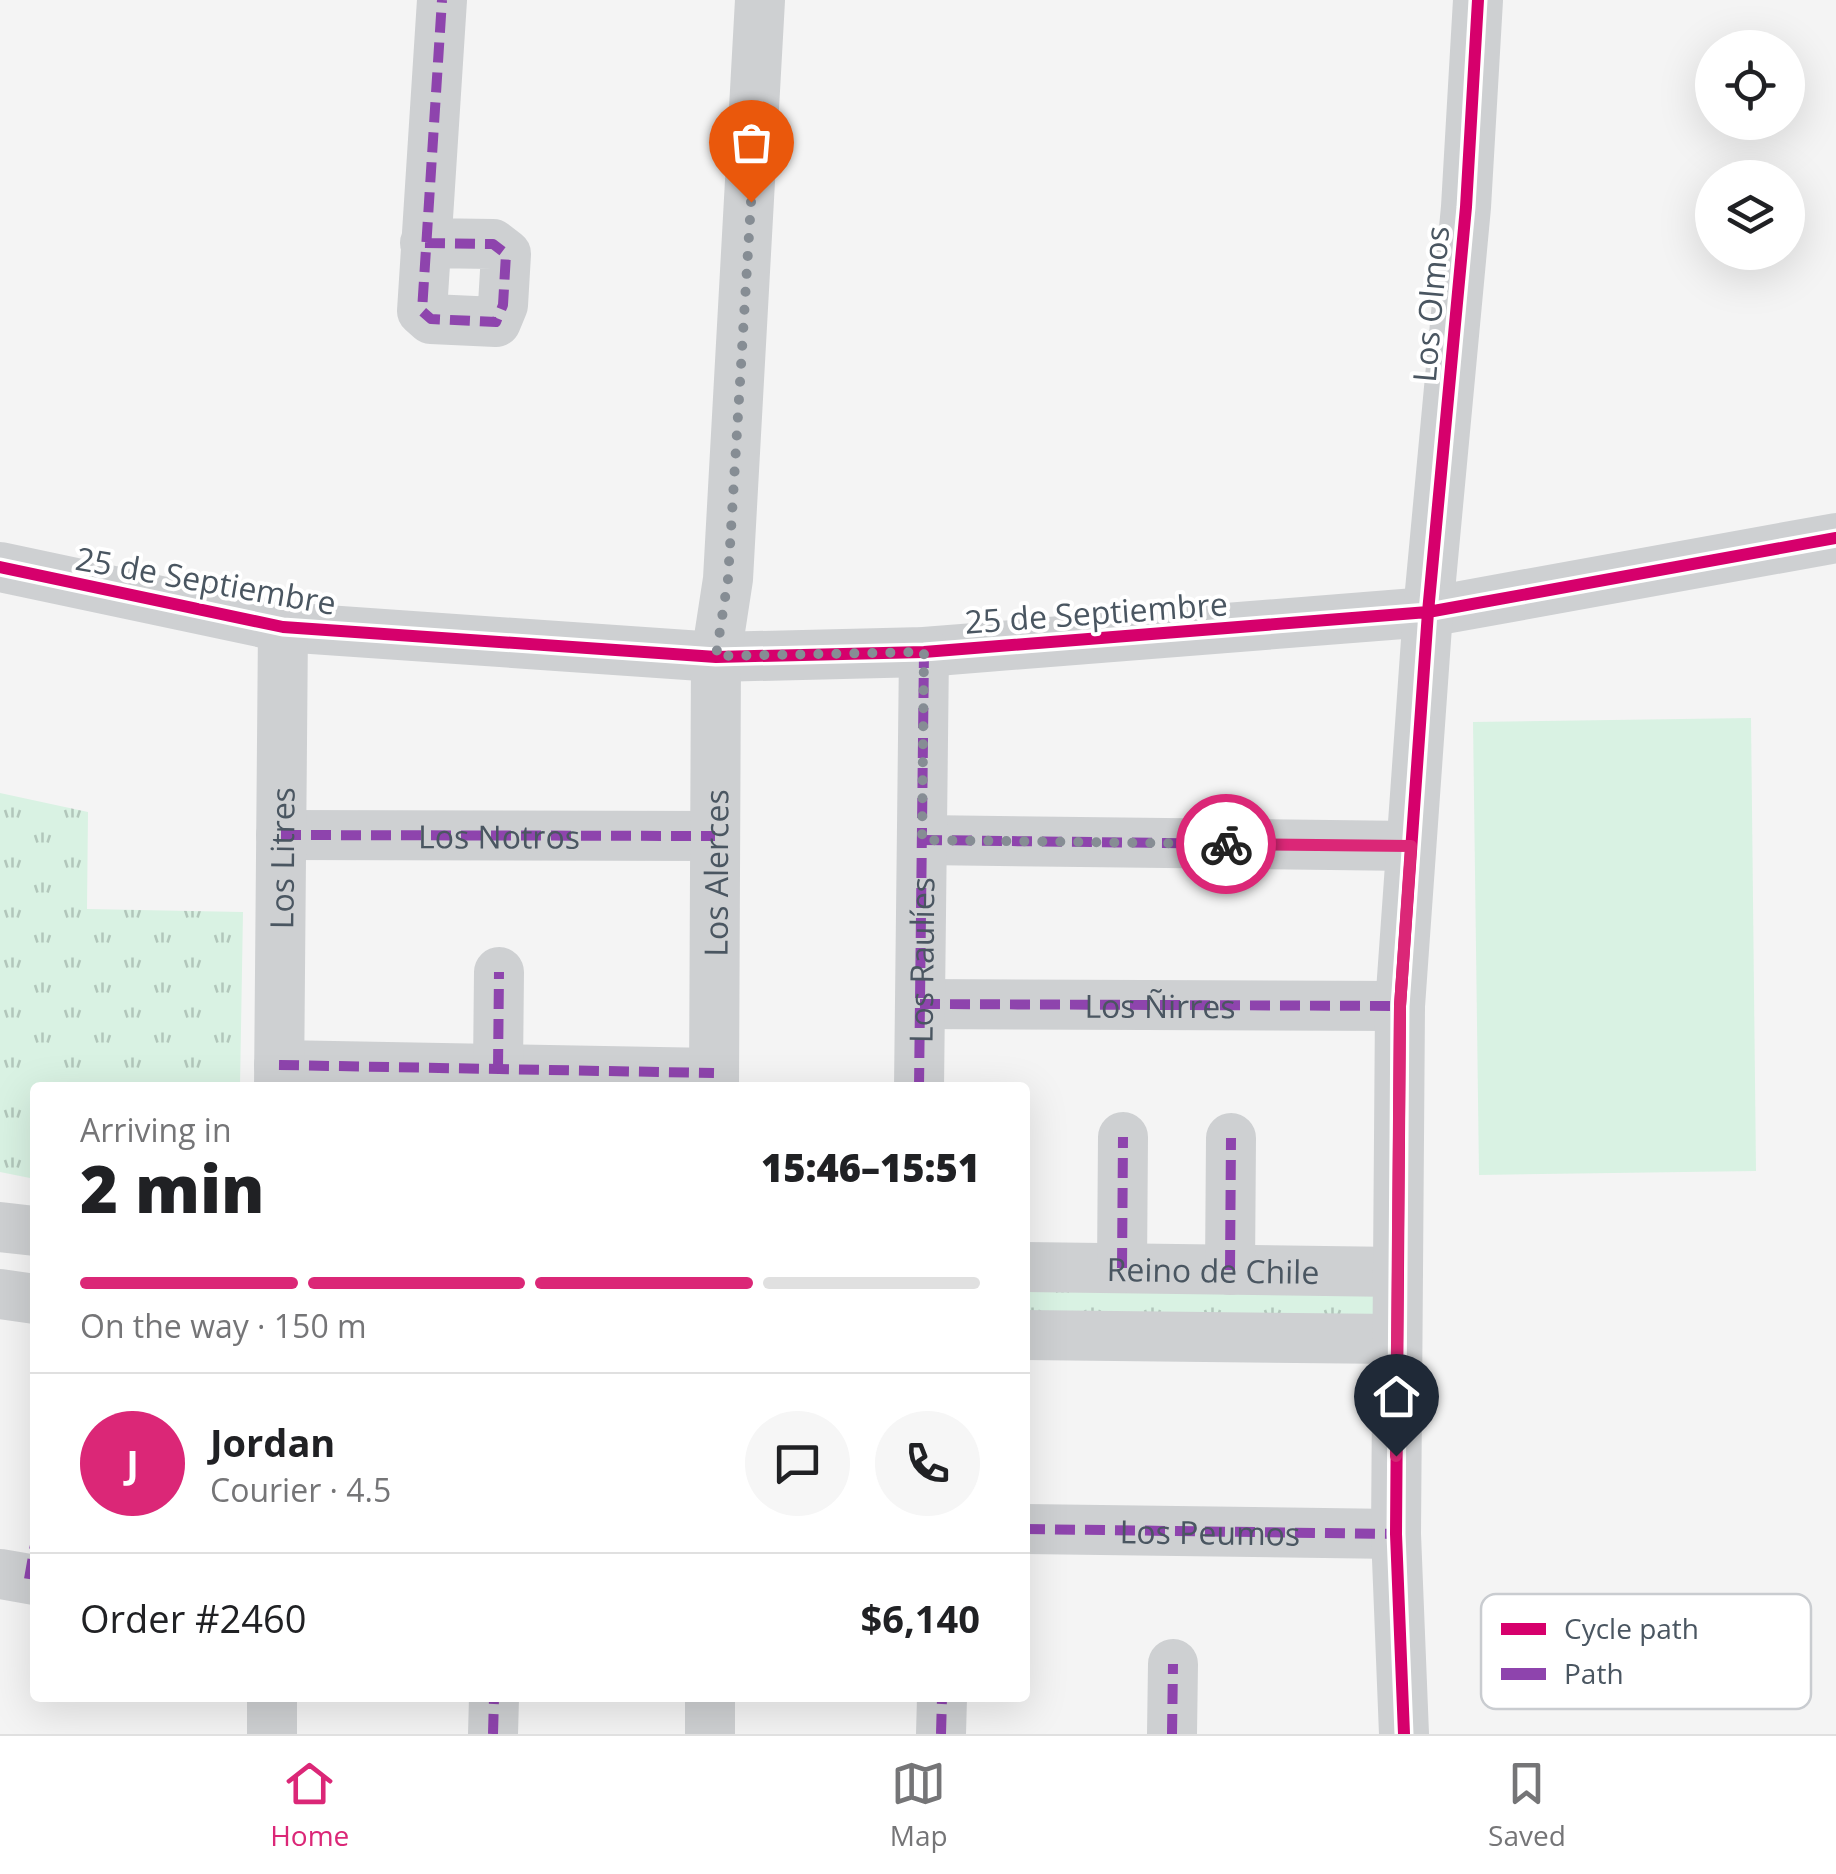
<!DOCTYPE html>
<meta charset="utf-8">
<style>
body{margin:0;font-family:"Open Sans",sans-serif;background:#f6f6f6;color:#202124;height:100vh;display:flex;flex-direction:column;font-size:38px;white-space:nowrap}
*{box-sizing:border-box;margin:0}
p{font-size:32px;color:#757577}
.icon{flex:none;width:55px;height:55px;fill:none;stroke:currentColor;stroke-width:2;stroke-linecap:round;stroke-linejoin:round}
.map{position:relative;flex:1;overflow:hidden}
.side{position:absolute;left:30px;top:1082px;width:1000px;height:620px;display:flex;flex-direction:column;background:#fff;border-radius:10px;box-shadow:0 10px 40px #0002}
.side>*{flex:none}
.controls{position:absolute;left:1695px;top:30px;display:grid;gap:20px}
.controls a{display:grid;place-items:center;width:110px;height:110px;border-radius:50%;background:#fff;box-shadow:0 10px 40px #0002;font-size:50px}
.pin{position:absolute;display:grid;place-items:center;width:85px;height:85px;color:#fff;margin:-102px -42px;border-radius:50% 50% 50% 0;rotate:-45deg;box-shadow:0 0 10px #0007}
.pin .icon{rotate:45deg}
.courier{position:absolute;display:grid;place-items:center;width:100px;height:100px;margin:-50px;border:8px solid #db2777;border-radius:50%;background:#fff;color:#222;box-shadow:0 2px 12px #0007}
.headline em{font-style:normal;font-weight:800}
.headline div{display:flex;flex-direction:column-reverse}
.headline{display:flex;align-items:center;justify-content:space-between;height:170px;padding:0 50px}
h1{font-size:65px;font-weight:800;line-height:75px}
.bar{display:grid;grid-template-columns:repeat(4,1fr);gap:15px 10px;align-content:center;height:120px;padding:0 50px}
.bar i{height:12px;border-radius:8px;background:#e0e0e0}
.bar .on{background:#db2777}
.bar p{grid-column:span 4}
.line{display:flex;align-items:center;gap:25px;padding:0 50px;border-top:2px solid #e0e0e0}
.line div{flex:1}
.round{display:grid;place-items:center;flex:none;width:105px;height:105px;border-radius:52px;background:#f6f6f6}
.tab-bar{display:flex;justify-content:space-around;align-items:center;height:140px;border-top:2px solid #e0e0e0;background:#fff;font-size:28px;color:#757577}
.tab-bar a{display:grid;justify-items:center;gap:5px}
.tab-bar .on{color:#db2777}
.map>svg:first-child{display:block}
</style>
<div class="map">
<svg width="1836" height="1734" viewBox="0 0 1836 1734">
<defs>
<pattern id="grass-tufts" width="24" height="20" patternUnits="userSpaceOnUse" patternTransform="scale(2.5)"><rect width="24" height="20" fill="#d9f2e3"/><path d="M3 7l-1-3M5 7V3M7 7l1-3M15 17l-1-3M17 17v-4M19 17l1-3" fill="none" stroke="#b2c7bb"/></pattern>
</defs>
<rect width="100%" height="100%" fill="#f4f4f4"/>
<path fill="url(#grass-tufts)" d="M 0,793 L 88,812 L 87,909 L 243,912 L 240,1087 L 35,1088 L 35,1179 L 0,1172 Z
M 1025,1284 L 1374,1289 L 1374,1318 L 1025,1314 Z"/>
<path fill="#d9f2e3" d="M 1751,718 L 1756,1171 L 1479,1175 L 1473,722 Z"/>
<g fill="none" stroke-linecap="round" stroke-linejoin="round">
<g stroke="#ced0d2" stroke-width="50">
<path d="M 425,243 L 493,244 L 506,254 L 503,305 L 496,322 L 431,319 L 422,311 L 442,0"/>
<path d="M 0,567 L 283,627 L 716,657 L 924,652 L 1428,612 L 1836,538"/>
<path id="s1" d="M 281,835 L 715,836"/>
<path d="M 922,840 L 1411,846"/>
<path d="M 920,1004 L 1400,1006"/>
<path d="M 279,1065 L 714,1073"/>
<path d="M 498,1069 L 499,972"/>
<path id="s2" d="M 279,1088 L 283,627"/>
<path id="s3" d="M 714,1088 L 716,657 L 728,579 L 760,0"/>
<path d="M 919,1088 L 924,652"/>
<path d="M 0,1227 L 35,1231"/>
<path id="s4" d="M 1025,1267 L 1398,1272"/>
<path d="M 1122,1268 L 1123,1137"/>
<path d="M 1230,1270 L 1231,1138"/>
<path d="M 0,1294 L 35,1299"/>
<path d="M 1025,1335 L 1396,1339"/>
<path d="M 1025,1529 L 1396,1534"/>
<path d="M 0,1574 L 35,1580"/>
<path d="M 272,1734 L 272,1698"/>
<path d="M 493,1734 L 494,1698"/>
<path d="M 710,1734 L 710,1698"/>
<path d="M 941,1734 L 942,1698"/>
<path d="M 1172,1734 L 1173,1664"/>
<path d="M 1404,1734 L 1396,1534 L 1400,1006 L 1428,612 L 1466,207 L 1478,0"/>
</g>
<g stroke="#8e44ad" stroke-width="10" stroke-dasharray="20 10" stroke-linecap="butt">
<path d="M 425,243 L 493,244 L 506,254 L 503,305 L 496,322 L 431,319 L 422,311 L 442,0"/>
<path d="M 281,835 L 715,836"/>
<path d="M 922,840 L 1411,846"/>
<path id="s5" d="M 920,1004 L 1400,1006"/>
<path d="M 279,1065 L 714,1073"/>
<path d="M 498,1069 L 499,972"/>
<path id="s6" d="M 919,1088 L 924,652"/>
<path d="M 1122,1268 L 1123,1137"/>
<path d="M 1230,1270 L 1231,1138"/>
<path id="s7" d="M 1025,1529 L 1396,1534"/>
<path d="M 29,1579 L 35,1545"/>
<path d="M 493,1734 L 494,1698"/>
<path d="M 941,1734 L 942,1698"/>
<path d="M 1172,1734 L 1173,1664"/>
</g>
<defs>
<path id="cycleway" d="M 0,567 L 283,627 L 716,657 L 924,652 L 1428,612 L 1836,538
M 1404,1734 L 1396,1534 L 1400,1006 L 1428,612 L 1466,207 L 1478,0"/>
</defs>
<use href="#cycleway" stroke="#fff" stroke-width="19"/>
<use href="#cycleway" stroke="#d6006c" stroke-width="12"/>
</g>
<g fill="none" stroke-linecap="round" stroke-linejoin="round">
<path stroke="#868d94" stroke-width="10" stroke-dasharray="0 18" d="M 751,202 L 728,579 L 716,656 L 924,652 L 922,840 L 1226,844"/>
<path stroke="#db2777" stroke-width="12" d="M 1226,844 L 1411,846 L 1400,1006 L 1396,1456"/>
</g>
<g text-anchor="middle" dominant-baseline="central" stroke-width="8" stroke-linejoin="round" paint-order="stroke">
<g font-size="32" fill="#4a5661" stroke="#fff">
<text transform="translate(1430 304) rotate(-85)">Los Olmos</text>
<text transform="translate(206 580) rotate(10)">25 de Septiembre</text>
<text transform="translate(1096 612) rotate(-4)">25 de Septiembre</text>
<text stroke="none"><textPath href="#s1" startOffset="218">Los Notros</textPath></text>
<text stroke="none"><textPath href="#s2" startOffset="230">Los Litres</textPath></text>
<text stroke="none"><textPath href="#s3" startOffset="215">Los Alerces</textPath></text>
<text stroke="none"><textPath href="#s6" startOffset="128">Los Raulíes</textPath></text>
<text stroke="none"><textPath href="#s5" startOffset="240">Los Ñirres</textPath></text>
<text stroke="none"><textPath href="#s4" startOffset="188">Reino de Chile</textPath></text>
<text stroke="none"><textPath href="#s7" startOffset="185">Los Peumos</textPath></text>
</g>
</g>
<rect x="1481" y="1594" width="330" height="115" rx="15" fill="#fff" stroke="#c9ccd0" stroke-width="2.5"/>
<rect x="1501" y="1623" width="45" height="12" fill="#d6006c"/>
<rect x="1501" y="1668" width="45" height="12" fill="#8e44ad"/>
<g font-size="28" fill="#4a5661">
<text x="1564" y="1639">Cycle path</text>
<text x="1564" y="1684">Path</text>
</g>
</svg>
<div class="controls">
<a><svg class="icon" aria-label="locate" viewBox="0 0 24 24"><circle cx="12" cy="12" r="6"/><path d="M12 2v4M12 18v4M2 12h4M18 12h4"/></svg></a>
<a><svg class="icon" aria-label="layers" viewBox="0 0 24 24"><path d="M12 4l9 5-9 5-9-5zM3 14l9 5 9-5"/></svg></a>
</div>
<div class="pin" style="left:751px;top:202px;background:#ea580c"><svg class="icon" aria-label="bag" viewBox="0 0 24 24"><path d="M5 8h14l-1 12H6zM9 8a3 3 0 0 1 6 0"/></svg></div>
<div class="pin" style="left:1396px;top:1456px;background:#1f2937"><svg class="icon" aria-label="home" viewBox="0 0 24 24"><path d="M3 11l9-7 9 7M6 9v11h12V9"/></svg></div>
<div class="courier" style="left:1226px;top:844px"><svg class="icon" aria-label="bike" viewBox="0 0 24 24"><circle cx="6" cy="16" r="4"/><circle cx="18" cy="16" r="4"/><path d="M6 16l4-8h5l3 8M10 8l3 8H6M13 5h3"/></svg></div>
<section class="side">
<div class="headline"><div><h1>2 min</h1><p>Arriving in</p></div><em>15:46–15:51</em></div>
<div class="bar"><i class="on"></i><i class="on"></i><i class="on"></i><i></i><p>On the way · 150 m</p></div>
<div class="line" style="height:180px"><b class="round" style="background:#db2777;color:#fff">J</b><div><b>Jordan</b><p>Courier · 4.5</p></div><a class="round"><svg class="icon" aria-label="chat" viewBox="0 0 24 24"><path d="M4 5h16v11H9l-5 4z"/></svg></a><a class="round"><svg class="icon" aria-label="phone" viewBox="0 0 24 24"><path d="M5 4h4l2 5-3 2q2 4 5 5l2-3 5 2v4C11 20 4 13 5 4z"/></svg></a></div>
<div class="line" style="height:130px"><div>Order #2460</div><b>$6,140</b></div>
</section>
</div>
<nav class="tab-bar">
<a class="on"><svg class="icon" aria-label="home" viewBox="0 0 24 24"><path d="M3 11l9-7 9 7M6 9v11h12V9"/></svg>Home</a>
<a><svg class="icon" aria-label="map" viewBox="0 0 24 24"><path d="M3 6l6-2 6 2 6-2v14l-6 2-6-2-6 2zM9 4v14M15 6v14"/></svg>Map</a>
<a><svg class="icon" aria-label="saved" viewBox="0 0 24 24"><path d="M7 4h10v16l-5-4-5 4z"/></svg>Saved</a>
</nav>
